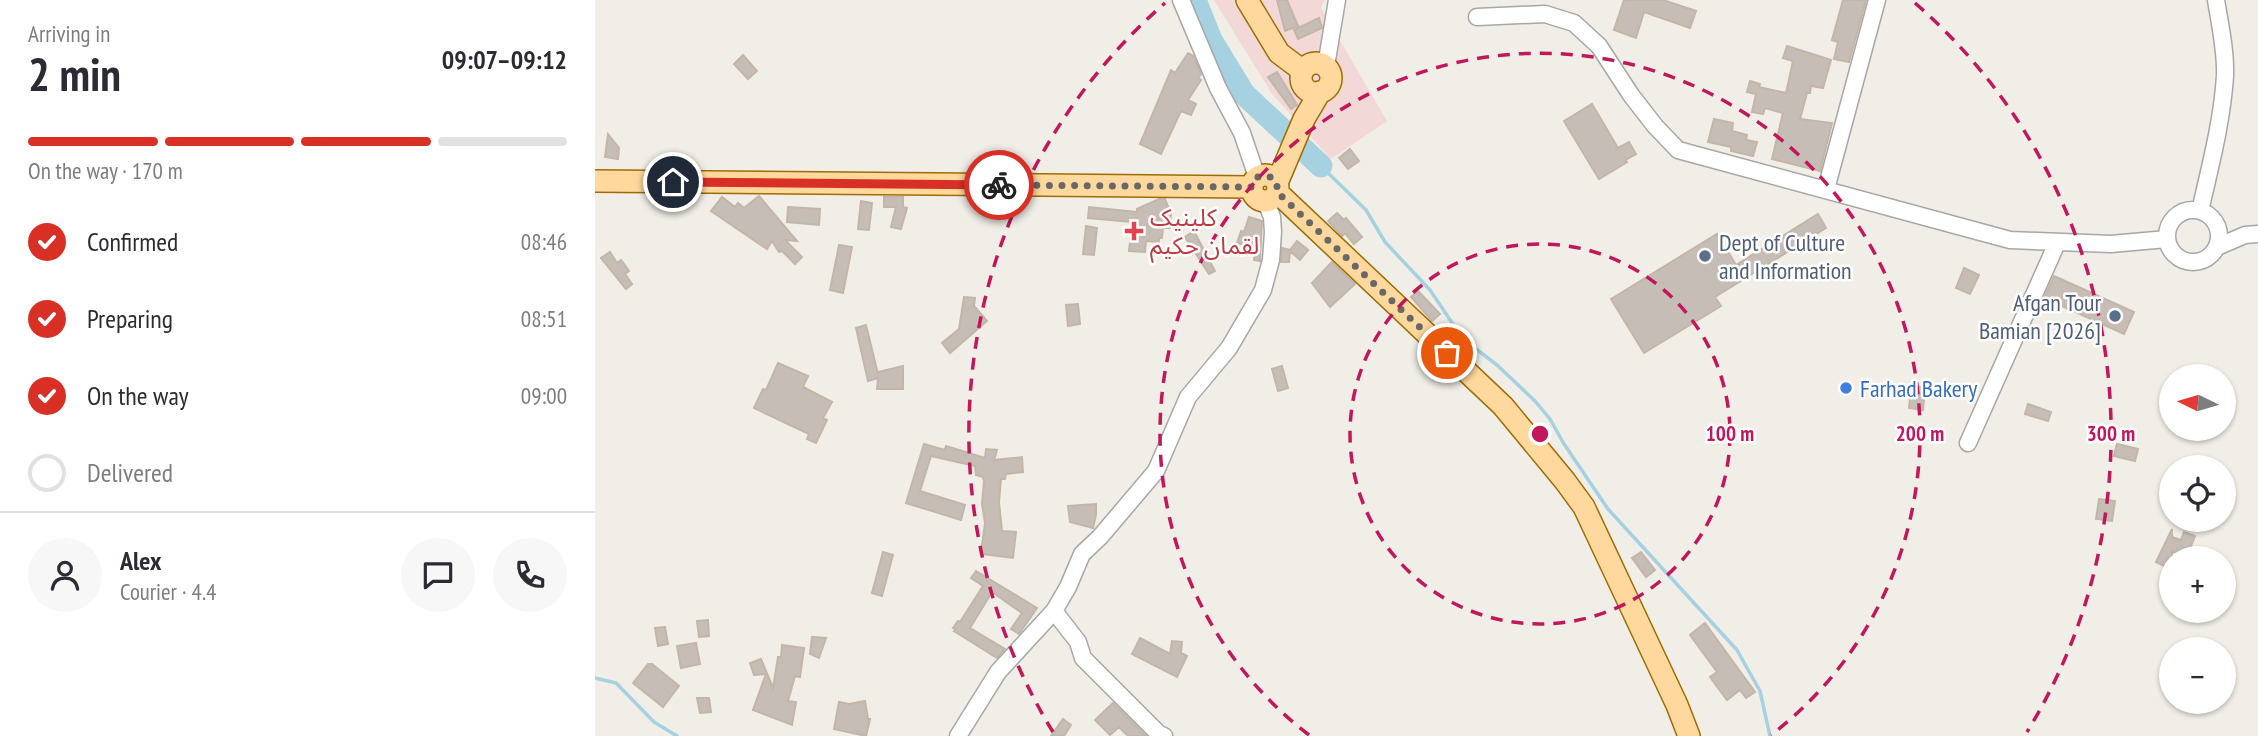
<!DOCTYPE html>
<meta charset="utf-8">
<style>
body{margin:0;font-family:"PT Sans Narrow","Noto Sans Arabic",sans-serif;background:#f7f7f7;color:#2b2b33;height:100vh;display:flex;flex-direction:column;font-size:26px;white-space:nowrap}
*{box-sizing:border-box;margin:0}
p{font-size:23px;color:#7c7c81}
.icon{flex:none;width:38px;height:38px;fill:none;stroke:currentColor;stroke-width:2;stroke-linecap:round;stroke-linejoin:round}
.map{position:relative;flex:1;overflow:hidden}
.panel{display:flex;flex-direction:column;background:#fff;width:595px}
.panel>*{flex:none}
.needle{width:46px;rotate:275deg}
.fabs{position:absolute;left:1564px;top:364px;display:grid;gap:14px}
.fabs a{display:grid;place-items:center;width:77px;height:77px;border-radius:50%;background:#fff;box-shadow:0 2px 5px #0004;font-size:35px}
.pin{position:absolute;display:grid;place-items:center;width:60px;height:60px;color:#fff;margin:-30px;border:4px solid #fff;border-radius:50%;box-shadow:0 2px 7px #0007}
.courier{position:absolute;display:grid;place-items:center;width:70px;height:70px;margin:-35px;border:5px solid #d93025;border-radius:50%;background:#fff;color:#222;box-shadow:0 2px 9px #0007}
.headline em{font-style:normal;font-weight:800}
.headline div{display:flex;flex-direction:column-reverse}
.headline{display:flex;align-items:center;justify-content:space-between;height:119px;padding:0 28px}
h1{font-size:46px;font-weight:800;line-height:52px}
.bar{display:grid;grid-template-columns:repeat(4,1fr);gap:10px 7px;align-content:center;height:84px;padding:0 28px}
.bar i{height:9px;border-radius:5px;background:#e1e1e2}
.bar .active{background:#d93025}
.bar p{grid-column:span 4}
.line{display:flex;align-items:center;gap:18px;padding:0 28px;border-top:2px solid #e1e1e2}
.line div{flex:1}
.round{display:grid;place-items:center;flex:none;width:74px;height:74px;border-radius:37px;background:#f7f7f7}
ol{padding:0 28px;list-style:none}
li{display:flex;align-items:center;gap:21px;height:77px}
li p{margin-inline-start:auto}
li .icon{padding:7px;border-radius:50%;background:#d93025;color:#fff;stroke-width:4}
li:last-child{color:#7c7c81}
li i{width:38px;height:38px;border:4px solid #e1e1e2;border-radius:50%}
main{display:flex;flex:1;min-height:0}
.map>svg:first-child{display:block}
</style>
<main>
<section class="panel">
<div class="headline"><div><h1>2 min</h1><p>Arriving in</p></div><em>09:07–09:12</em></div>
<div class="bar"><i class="active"></i><i class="active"></i><i class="active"></i><i></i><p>On the way · 170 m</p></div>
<ol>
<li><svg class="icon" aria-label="check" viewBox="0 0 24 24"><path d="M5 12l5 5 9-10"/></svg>Confirmed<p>08:46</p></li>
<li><svg class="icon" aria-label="check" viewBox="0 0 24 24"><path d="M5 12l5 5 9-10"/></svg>Preparing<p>08:51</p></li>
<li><svg class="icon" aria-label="check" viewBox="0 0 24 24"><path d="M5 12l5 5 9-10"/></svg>On the way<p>09:00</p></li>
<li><i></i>Delivered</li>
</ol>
<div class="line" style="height:126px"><a class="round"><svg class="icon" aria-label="person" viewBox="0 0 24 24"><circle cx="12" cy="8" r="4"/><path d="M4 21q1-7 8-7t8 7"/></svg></a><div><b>Alex</b><p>Courier · 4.4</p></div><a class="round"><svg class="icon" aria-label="chat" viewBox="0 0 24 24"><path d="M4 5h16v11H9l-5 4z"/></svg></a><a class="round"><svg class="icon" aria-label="phone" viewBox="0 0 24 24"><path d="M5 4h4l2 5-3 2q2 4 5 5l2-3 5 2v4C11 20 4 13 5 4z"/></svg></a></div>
</section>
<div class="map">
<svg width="1663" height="736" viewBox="0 0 1663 736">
<rect width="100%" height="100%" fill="#f1eee7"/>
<path fill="#f2d8d6" d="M 619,0 L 730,0 L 726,8 L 792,121 L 736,159 L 677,94 Z"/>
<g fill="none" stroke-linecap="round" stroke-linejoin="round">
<path stroke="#a6d1e0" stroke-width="3.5" d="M 726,166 L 771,210 L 790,242 L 835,290 L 868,339 L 902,365 L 940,401 L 955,419 L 969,444 L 1013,509 L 1142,650 L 1165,691 L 1175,736
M 0,678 L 21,683 L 59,722 L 82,736"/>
<path stroke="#a6d1e0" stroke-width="23" d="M 600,0 L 616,40 L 649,94 L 726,166"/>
</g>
<path fill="#c6beb6" stroke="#c3b5a8" stroke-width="2" d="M 682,0 L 692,0 L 703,26 L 690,31 Z
M 1029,0 L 1068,0 L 1101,11 L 1095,28 L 1049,12 L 1041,38 L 1019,30 Z
M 1248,0 L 1271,0 L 1254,62 L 1239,59 L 1243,42 L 1237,40 Z
M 724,18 L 727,28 L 703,39 L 699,30 Z
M 1192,46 L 1236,60 L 1228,88 L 1216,86 L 1215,93 L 1212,93 L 1205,119 L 1237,123 L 1225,171 L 1177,159 L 1188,113 L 1170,108 L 1168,114 L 1157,112 L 1161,94 L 1152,92 L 1155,81 L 1165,84 L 1164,87 L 1191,93 L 1198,61 L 1188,58 Z
M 593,53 L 598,56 L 606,74 L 603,78 L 606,80 L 593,100 L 601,104 L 596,115 L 586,111 L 566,154 L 545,144 L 576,70 L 580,73 Z
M 148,55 L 162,71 L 153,79 L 139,64 Z
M 682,72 L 702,105 L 696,109 L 673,77 Z
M 997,104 L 1023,148 L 1034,142 L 1041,154 L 1030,160 L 1032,162 L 1004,179 L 969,121 Z
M 1119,119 L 1138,123 L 1137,131 L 1152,135 L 1151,140 L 1162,142 L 1158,156 L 1136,151 L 1136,147 L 1113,142 Z
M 13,134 L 24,148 L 23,159 L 10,157 Z
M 755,149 L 764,161 L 753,169 L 744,158 Z
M 164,196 L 202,241 L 190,240 L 207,257 L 200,264 L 187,251 L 184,252 L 177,241 L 172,249 L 116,211 L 127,197 L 140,207 L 143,203 L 149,208 Z
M 289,197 L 308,197 L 308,207 L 312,208 L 306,229 L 296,227 L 301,207 L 289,207 Z
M 564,199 L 570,199 L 576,214 L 575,228 L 568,228 L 567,238 L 564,238 L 564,242 L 551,241 L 550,252 L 534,251 L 537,222 L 493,218 L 494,207 L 542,212 L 542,209 Z
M 266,201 L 277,203 L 274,230 L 263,229 Z
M 193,207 L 225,209 L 224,225 L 192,222 Z
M 742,213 L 749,220 L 751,218 L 767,237 L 759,244 L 750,233 L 747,236 L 733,221 Z
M 1223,214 L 1231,228 L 1120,297 L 1126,306 L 1049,353 L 1016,299 L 1122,234 L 1141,265 Z
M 654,217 L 667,221 L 665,261 L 659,260 L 660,248 L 642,243 L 646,231 L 649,232 Z
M 491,226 L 502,228 L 499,255 L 488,254 Z
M 599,231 L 620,271 L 614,274 L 590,237 Z
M 702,241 L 713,250 L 705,260 L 695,251 L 694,262 L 686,262 L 687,248 L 695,250 Z
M 244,245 L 257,247 L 248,293 L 235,290 Z
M 15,252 L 22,263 L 26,260 L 34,271 L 30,274 L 37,284 L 31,289 L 6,258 Z
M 737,262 L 760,284 L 735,307 L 717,283 Z
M 1369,268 L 1384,275 L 1375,294 L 1361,288 Z
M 1459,276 L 1539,312 L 1529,334 L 1449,298 Z
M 823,291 L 845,314 L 837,321 L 816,297 Z
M 369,297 L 380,298 L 379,306 L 392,321 L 355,353 L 347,343 L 364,329 Z
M 483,304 L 485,324 L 473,326 L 471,305 Z
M 271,325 L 283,374 L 283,372 L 308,366 L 308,389 L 282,389 L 283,378 L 273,381 L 261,328 Z
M 183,363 L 213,376 L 208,387 L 237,402 L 228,418 L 232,420 L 221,443 L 212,439 L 214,434 L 159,408 L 168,389 L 171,390 Z
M 687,366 L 693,388 L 683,391 L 677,369 Z
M 1316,386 L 1330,387 L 1328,410 L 1314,408 Z
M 1433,404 L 1456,412 L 1453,421 L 1430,414 Z
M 329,444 L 350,450 L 351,446 L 390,458 L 391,449 L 402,450 L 399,460 L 427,457 L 428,472 L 411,474 L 410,479 L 406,479 L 404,502 L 407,531 L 421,532 L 418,558 L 386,554 L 390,523 L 387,504 L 389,481 L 388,477 L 381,475 L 380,466 L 336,456 L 325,491 L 370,505 L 366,520 L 311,503 Z
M 1522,444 L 1543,449 L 1540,461 L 1519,456 Z
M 1504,499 L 1520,501 L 1517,521 L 1501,519 Z
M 501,504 L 501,515 L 498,528 L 475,522 L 473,506 Z
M 1577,529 L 1577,537 L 1586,540 L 1589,532 L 1600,536 L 1591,558 L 1577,551 L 1577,570 L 1561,562 Z
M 288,552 L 298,555 L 287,596 L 277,593 Z
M 1046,552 L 1060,570 L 1051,577 L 1037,558 Z
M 381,571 L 442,608 L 424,634 L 416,629 L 427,613 L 397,592 L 375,628 L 410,649 L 402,658 L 359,631 L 361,629 L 358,628 L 363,621 L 365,622 L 388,586 L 376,578 Z
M 113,620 L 114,636 L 104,637 L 102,621 Z
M 1110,623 L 1160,692 L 1151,698 L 1145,690 L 1132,700 L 1115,677 L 1122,672 L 1095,635 Z
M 70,627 L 73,644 L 63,646 L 60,628 Z
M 217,637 L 231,638 L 224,658 L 215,654 Z
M 545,638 L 575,654 L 577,641 L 587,642 L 586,653 L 592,656 L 582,677 L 537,654 Z
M 101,643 L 105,664 L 86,668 L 82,646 Z
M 187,645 L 209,648 L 205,677 L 200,676 L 193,701 L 201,702 L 197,725 L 158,710 L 171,674 L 159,675 L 155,663 L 166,659 L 178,688 L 183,657 L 186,657 Z
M 53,664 L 57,664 L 84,686 L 68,707 L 38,683 Z
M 102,698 L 114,698 L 116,712 L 105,713 Z
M 270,701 L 273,719 L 275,719 L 271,736 L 239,729 L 244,702 L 254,704 Z
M 518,703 L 551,736 L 533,736 L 524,727 L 515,735 L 500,720 Z
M 468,719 L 476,725 L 469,736 L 456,736 Z"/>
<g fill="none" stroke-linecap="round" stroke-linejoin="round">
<defs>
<path id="minor" d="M 586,0 L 623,88 L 647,133 L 662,177
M 882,17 L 950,14 L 979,23 L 1004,46 L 1036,95 L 1060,126 L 1083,150 L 1415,240 L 1516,244 L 1572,239
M 731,66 L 742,0
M 1231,189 L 1282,0
M1572 236a26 26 0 1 1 52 0a26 26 0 1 1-52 0Z
M 1605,211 C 1615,167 1627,122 1630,76 C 1631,51 1625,25 1621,0
M 1622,247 L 1650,235 L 1663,234
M 1373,443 L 1462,243
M 459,611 L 483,642 L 488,658 L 564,734 L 569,736
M 363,736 L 403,672 L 459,611 L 473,587 L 487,554 L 505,537 L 561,471 L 593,397 L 634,348 L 668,290 L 676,260 L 678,232 L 677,217 L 671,202"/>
<path id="major" d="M 652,0 L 684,53 L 708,71
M706 78a15 15 0 1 1 30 0a15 15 0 1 1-30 0Z
M657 188a13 13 0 1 1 26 0a13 13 0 1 1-26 0Z
M 0,181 L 656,187
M 682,183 L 709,119 L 725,92
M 682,192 L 908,406 L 970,481 L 989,507 L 1082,705 L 1094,736"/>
</defs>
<use href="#minor" stroke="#a7a7a7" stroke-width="19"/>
<use href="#major" stroke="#9d6d00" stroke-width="24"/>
<use href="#minor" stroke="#fff" stroke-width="16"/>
<use href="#major" stroke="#ffd89e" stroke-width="21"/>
</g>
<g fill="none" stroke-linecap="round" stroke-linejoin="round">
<path stroke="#696866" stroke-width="7" stroke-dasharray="0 12.6" d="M 404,185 L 656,187 L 662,177 L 674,176 L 682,183 L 682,192 L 852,353"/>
<path stroke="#d93025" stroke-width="9" d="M 78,182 L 404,185"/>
</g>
<g fill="none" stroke="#c2185b" stroke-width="3.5" stroke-dasharray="12 9">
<circle cx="945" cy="434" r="190"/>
<path d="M714 735A380 380 0 1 1 1176 735"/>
<path d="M458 732A571 571 0 0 1 570 3M1320 3A571 571 0 0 1 1432 732"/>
</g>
<path fill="#e0444e" stroke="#fff" stroke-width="2.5" d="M535.5 220.5h7v7h7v7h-7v7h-7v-7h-7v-7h7z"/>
<g fill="#5c6f8a" stroke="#fff" stroke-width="2.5">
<circle cx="1110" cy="256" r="7"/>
<circle cx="1520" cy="316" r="7"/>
</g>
<circle fill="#3f7fe0" stroke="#fff" stroke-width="2.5" cx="1251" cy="388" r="7"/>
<g text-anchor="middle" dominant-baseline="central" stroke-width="5" stroke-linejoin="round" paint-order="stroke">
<g font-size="24" fill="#be3a42" stroke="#fff" text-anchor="start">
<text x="555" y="217">کلینیک<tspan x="555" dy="28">لقمان حکیم</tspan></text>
</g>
<g font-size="24" fill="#4e5e75" stroke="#fff" text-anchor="start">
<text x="1124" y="242">Dept of Culture<tspan x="1124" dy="28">and Information</tspan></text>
<text x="1506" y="302" text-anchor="end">Afgan Tour<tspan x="1506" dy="28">Bamian [2026]</tspan></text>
</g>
<g font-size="24" fill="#366cbe" stroke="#fff" text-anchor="start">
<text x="1265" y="388">Farhad Bakery</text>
</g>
</g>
<circle cx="945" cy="434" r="10" fill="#c2185b" stroke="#fff" stroke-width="3.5"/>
<g font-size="21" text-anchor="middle" font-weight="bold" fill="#c2185b" stroke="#fff" stroke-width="5" stroke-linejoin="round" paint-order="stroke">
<text x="1135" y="441">100 m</text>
<text x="1325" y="441">200 m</text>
<text x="1516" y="441">300 m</text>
</g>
</svg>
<div class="fabs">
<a><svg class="needle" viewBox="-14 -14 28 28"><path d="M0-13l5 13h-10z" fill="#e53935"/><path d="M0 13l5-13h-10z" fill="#7c7c81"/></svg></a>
<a><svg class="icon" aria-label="locate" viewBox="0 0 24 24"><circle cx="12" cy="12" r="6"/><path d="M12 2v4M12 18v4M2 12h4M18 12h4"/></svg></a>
<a>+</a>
<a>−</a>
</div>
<div class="pin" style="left:852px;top:353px;background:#ea580c"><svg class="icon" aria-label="bag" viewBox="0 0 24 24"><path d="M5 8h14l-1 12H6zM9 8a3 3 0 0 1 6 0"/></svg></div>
<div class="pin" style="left:78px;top:182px;background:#1f2937"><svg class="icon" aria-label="home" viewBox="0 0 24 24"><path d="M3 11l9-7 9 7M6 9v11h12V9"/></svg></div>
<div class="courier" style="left:404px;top:185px"><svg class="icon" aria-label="bike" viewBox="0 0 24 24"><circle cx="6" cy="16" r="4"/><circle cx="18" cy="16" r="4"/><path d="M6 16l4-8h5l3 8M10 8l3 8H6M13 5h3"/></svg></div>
</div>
</main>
